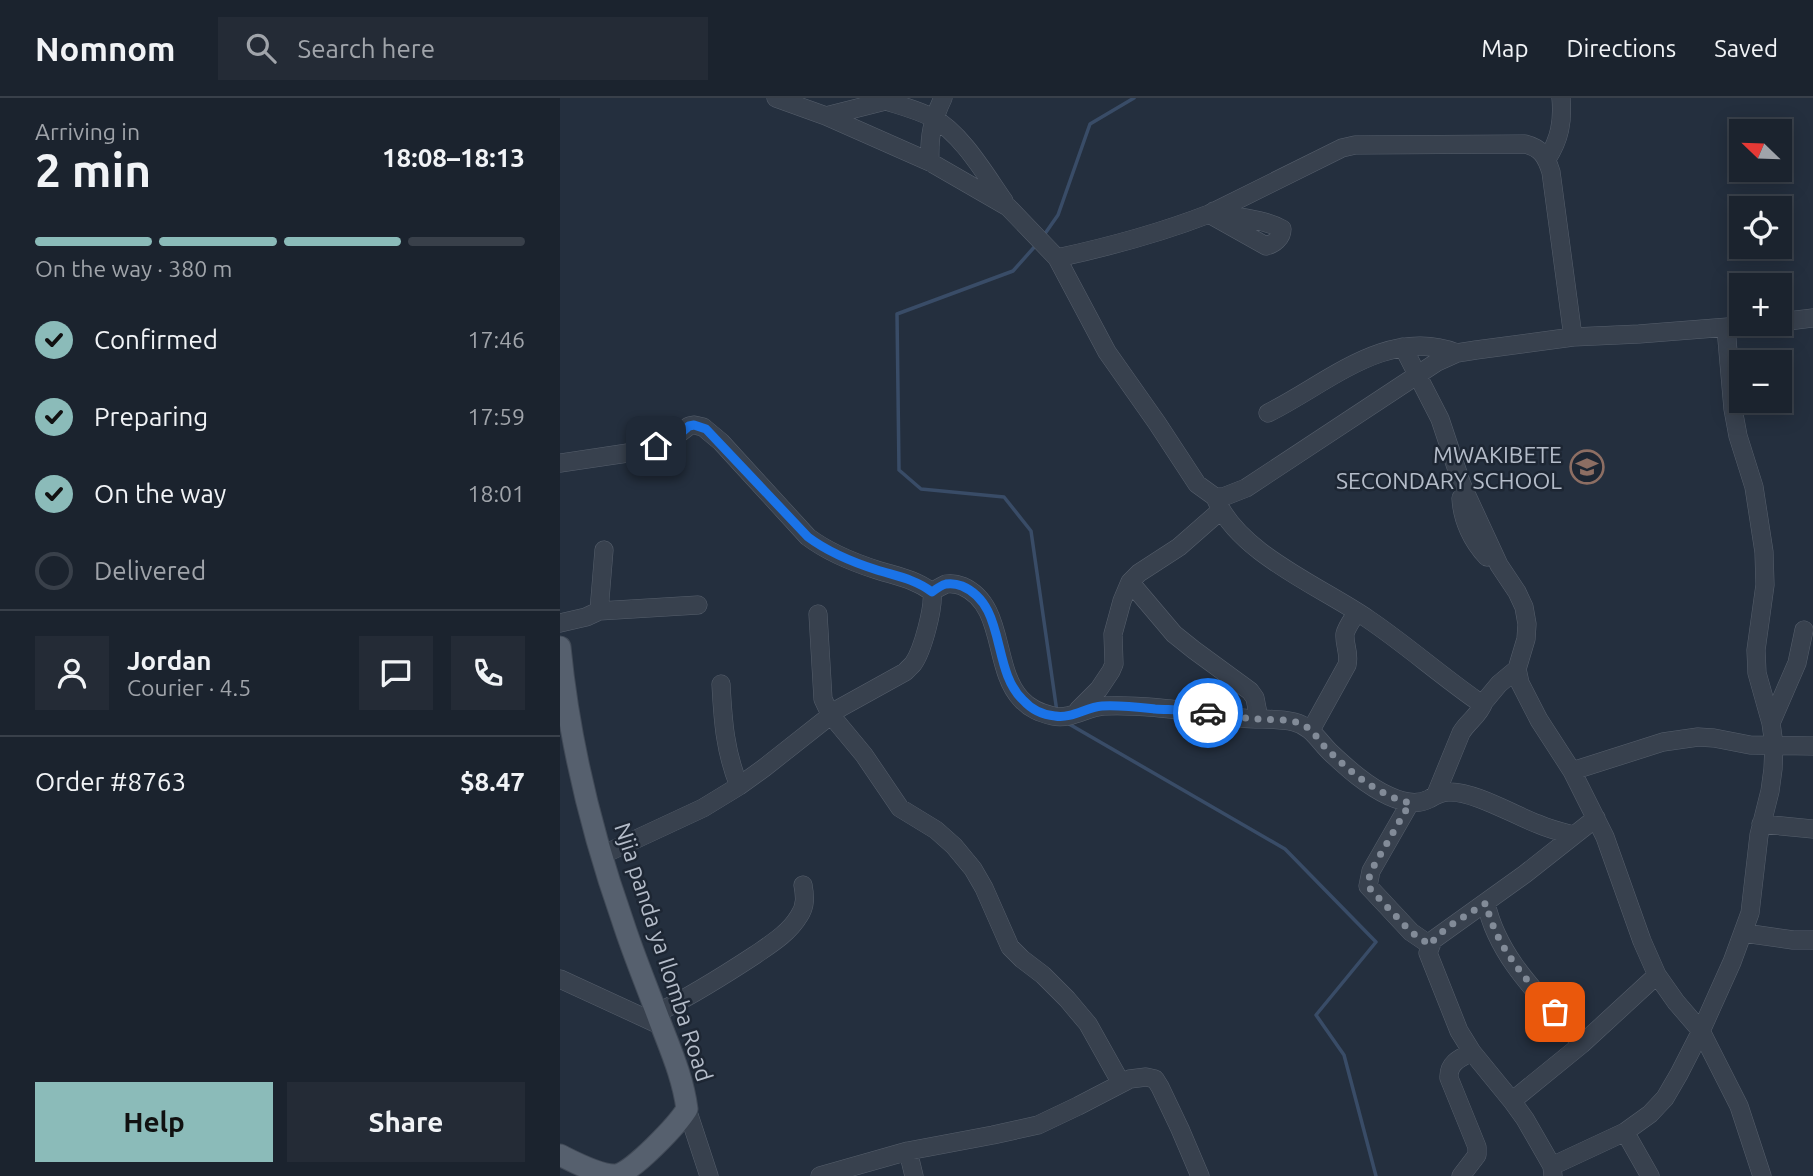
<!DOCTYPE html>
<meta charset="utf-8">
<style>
body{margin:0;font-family:Ubuntu,sans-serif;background:#242b36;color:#f1f3f6;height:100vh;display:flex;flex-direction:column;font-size:26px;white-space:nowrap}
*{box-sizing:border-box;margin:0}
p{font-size:23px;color:#a0a4aa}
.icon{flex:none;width:38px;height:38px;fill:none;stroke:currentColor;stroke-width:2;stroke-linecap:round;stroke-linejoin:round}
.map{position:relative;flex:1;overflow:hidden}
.sheet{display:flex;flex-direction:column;background:#1b232e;width:560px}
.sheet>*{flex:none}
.needle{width:46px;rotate:293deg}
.controls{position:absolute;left:1169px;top:21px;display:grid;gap:14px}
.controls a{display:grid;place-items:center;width:63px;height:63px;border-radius:0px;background:#1b232e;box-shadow:0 4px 18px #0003,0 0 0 2px #39404a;font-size:35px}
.pin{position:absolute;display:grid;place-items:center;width:60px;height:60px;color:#fff;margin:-30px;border-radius:14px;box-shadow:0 4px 10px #0006}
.courier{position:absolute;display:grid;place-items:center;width:70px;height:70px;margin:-35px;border:5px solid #1a73e8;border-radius:50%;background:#fff;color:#222;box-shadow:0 2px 9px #0007}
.headline em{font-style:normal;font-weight:600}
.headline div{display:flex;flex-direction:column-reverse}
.headline{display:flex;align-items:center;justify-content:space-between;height:119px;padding:0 35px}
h1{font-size:46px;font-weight:600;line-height:52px}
.bar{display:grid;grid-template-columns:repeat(4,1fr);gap:10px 7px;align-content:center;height:84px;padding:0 35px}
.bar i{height:9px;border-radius:5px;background:#39404a}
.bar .selected{background:#8bbbb9}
.bar p{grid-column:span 4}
.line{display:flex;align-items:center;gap:18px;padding:0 35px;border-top:2px solid #39404a}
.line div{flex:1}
.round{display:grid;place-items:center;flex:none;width:74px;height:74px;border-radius:0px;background:#242b36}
ol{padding:0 35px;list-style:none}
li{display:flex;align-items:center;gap:21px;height:77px}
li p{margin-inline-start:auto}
li .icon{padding:7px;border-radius:50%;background:#8bbbb9;color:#111;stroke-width:4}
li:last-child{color:#a0a4aa}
li i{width:38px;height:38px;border:4px solid #39404a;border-radius:50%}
.action{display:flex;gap:14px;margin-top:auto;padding:14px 35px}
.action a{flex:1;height:80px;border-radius:0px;background:#8bbbb9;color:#111;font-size:28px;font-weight:600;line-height:80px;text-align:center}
.action a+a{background:#242b36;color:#f1f3f6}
header{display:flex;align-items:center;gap:42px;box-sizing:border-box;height:98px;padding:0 35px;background:#1b232e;border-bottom:2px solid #39404a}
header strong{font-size:33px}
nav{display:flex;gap:38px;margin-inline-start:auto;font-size:24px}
.search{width:490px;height:63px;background:#242b36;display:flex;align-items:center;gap:18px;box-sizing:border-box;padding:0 24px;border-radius:0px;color:#a0a4aa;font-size:26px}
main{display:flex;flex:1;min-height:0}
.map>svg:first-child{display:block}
</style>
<header>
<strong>Nomnom</strong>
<div class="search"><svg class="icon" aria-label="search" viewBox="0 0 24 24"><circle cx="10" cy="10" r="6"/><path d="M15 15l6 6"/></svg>Search here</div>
<nav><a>Map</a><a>Directions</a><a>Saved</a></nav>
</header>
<main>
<section class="sheet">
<div class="headline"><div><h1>2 min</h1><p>Arriving in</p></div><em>18:08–18:13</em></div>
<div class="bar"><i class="selected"></i><i class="selected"></i><i class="selected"></i><i></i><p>On the way · 380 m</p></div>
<ol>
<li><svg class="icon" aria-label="check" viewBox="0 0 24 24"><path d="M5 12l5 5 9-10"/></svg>Confirmed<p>17:46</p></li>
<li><svg class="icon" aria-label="check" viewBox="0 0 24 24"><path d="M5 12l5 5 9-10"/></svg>Preparing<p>17:59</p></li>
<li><svg class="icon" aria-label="check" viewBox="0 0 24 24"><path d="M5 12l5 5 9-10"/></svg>On the way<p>18:01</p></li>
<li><i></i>Delivered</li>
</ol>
<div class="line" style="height:126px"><a class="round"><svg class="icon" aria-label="person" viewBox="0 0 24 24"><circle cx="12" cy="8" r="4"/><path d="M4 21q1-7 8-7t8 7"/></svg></a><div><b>Jordan</b><p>Courier · 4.5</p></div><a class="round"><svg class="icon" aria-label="chat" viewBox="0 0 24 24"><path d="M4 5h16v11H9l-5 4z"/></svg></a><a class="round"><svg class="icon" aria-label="phone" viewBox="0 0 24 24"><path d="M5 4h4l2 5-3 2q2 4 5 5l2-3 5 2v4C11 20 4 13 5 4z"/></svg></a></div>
<div class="line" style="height:91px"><div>Order #8763</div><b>$8.47</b></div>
<div class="action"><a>Help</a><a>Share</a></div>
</section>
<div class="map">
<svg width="1253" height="1078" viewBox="0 0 1253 1078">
<rect width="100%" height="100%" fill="#242f3e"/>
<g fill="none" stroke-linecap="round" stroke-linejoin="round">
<path stroke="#394c67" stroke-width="3.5" d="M 484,137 L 498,117 L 530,26 L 574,0
M 477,146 L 453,173 L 337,216 L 339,372 L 361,391 L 444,399 L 471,433 L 497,614
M 509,626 L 725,751 L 816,844 L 756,917 L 784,957 L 816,1078"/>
<defs>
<path id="minor" d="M 216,0 L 266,18 L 370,64 L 448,109 L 497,160 L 547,254 L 597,325 L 637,386 L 655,399 L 663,399 L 686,390 L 877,264 L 897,255 L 916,252 L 1013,239 L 1079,236 L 1206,226
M 326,3 C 342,8 358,12 373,20 C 402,36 425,76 444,103
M 266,18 L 337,0
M 987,61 C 1000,41 1003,23 1001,0
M 370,64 C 369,38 372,23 383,0
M 649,116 L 706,148 C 714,146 722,140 722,131 C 702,120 676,120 654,113
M 497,160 C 548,149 600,135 649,116 L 782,50 L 795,47 L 965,46 C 981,50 986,58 991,74 L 1013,239
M 1220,224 L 1253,220
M 843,249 L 880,321 L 902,387 L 939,467 L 957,494 L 964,509 L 967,526 L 966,541 L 957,571 L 960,585 L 979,622 L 1012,673 L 1045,739 L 1082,843 L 1097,877 L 1116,904 L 1141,933 L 1179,1008 L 1202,1078
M 708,315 C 767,286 827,228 897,255
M 0,365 L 81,353 L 107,345 L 129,328 L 134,327 L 143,329 L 161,344 L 248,439 C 268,454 292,464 317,472 C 336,478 355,481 372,494
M 655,399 C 677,455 760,488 808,521 C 845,546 879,576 916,602 L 924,604 L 939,586 L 957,571
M 901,400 C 902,422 912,443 927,459
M 570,484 L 614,536 L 634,552 L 690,593 L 695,600 L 699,621
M 39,513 L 44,452
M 258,516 L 263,601 L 270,616 L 304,657 L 340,710 L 376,732 L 394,748 L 413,771 L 424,790 L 450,849 L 462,861 L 483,877 L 507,901 L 528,926 L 561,985
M 0,525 L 26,519 L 39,513 L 138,507
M 161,586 C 163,624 165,653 179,688
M 518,612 L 539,591 L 551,573 L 554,566 L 553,536 L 562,503 L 570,484 L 579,475 L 619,449 L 660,413
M 1211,625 L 1237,565 L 1244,532
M 751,632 L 787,567 C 790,555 784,547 785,536 C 787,528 793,521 797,514
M 1012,673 L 1103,644 L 1138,639 L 1154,640 L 1190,647 L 1253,648
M 876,696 L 901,635 C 908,623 919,618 924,604
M 850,705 L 811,773 L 808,788 L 851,834 L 870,847
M 1201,726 L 1253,731
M 42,757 L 143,710 L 179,688 L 204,670 L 280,610 L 345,574 C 347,572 352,567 353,566 C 363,552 374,509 372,494 C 376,491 382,488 386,486 C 392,485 397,486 402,488 C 446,507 432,570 461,601 C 470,611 480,615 493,618 C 511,622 527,609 544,608 C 590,606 636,615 681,620 C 699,622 717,620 734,624 C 751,628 758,642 770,654 C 787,670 807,688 829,698 C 842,704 856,708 869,701 C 876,697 881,694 889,694 C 913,693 954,717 978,726 C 989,731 1001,734 1013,737
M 926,805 C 938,862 985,903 1022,946
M 1184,835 L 1233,842 L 1253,842
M 0,881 L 102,928
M 97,915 C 131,898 163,878 195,857 C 211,846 229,835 239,818 C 246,808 245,798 243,787
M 952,1003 L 1022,946 L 1097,877
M 127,1011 L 149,1078
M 1065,1034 L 1090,1078
M 348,1053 L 354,1078
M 992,1068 L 1065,1034 L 1090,1016 L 1105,1000 L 1119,976 L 1141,933 L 1172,864 L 1190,815 L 1199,737 L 1210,693 L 1213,671 L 1214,647 L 1211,625 L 1197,575 L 1196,552 L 1205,487 L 1204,454 L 1194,389 L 1178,338 L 1173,311 L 1166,230
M 260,1078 L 348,1053 L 433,1037 L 478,1027 L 518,1008 L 570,981 L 586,979 L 595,981 L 600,989 L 620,1031 L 640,1078
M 901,1078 L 917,1057 L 917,1049 L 889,980 C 888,965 900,960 912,954
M 993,1078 L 992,1068 L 965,1021 L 952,1003 L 912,954 L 899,933 L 868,855 L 873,842 L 965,776 L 1036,720"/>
<path id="major" d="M 0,549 C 9,642 32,736 63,824 C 74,858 88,891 100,924 C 111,953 123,980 127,1011 C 118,1026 73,1074 56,1077 C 40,1078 14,1064 0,1057"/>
</defs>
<use href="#minor" stroke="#565f6c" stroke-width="19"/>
<use href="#major" stroke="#414a57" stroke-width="23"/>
<use href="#minor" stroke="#38414e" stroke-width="18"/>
<use href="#major" stroke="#56606e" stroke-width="21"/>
</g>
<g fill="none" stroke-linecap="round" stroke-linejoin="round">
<path stroke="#828b98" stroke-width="7" stroke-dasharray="0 12.6" d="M 648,615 C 665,618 681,620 697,621 C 713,622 732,620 745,628 C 755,634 760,645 768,652 C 791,675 818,697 850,705 L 811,773 C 809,780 807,786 811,792 L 851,834 L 870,847 C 880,831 909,816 926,805 C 936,850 966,881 995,914"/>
<path stroke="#1a73e8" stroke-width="9" d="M 96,348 L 115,340 L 129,328 L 134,327 L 146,331 L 248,439 C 268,454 292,464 317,472 C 336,478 355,481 372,494 C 376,491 382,487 386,486 C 392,485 397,486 402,488 C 447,507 431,572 463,602 C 472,612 482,617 495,618 C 512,621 526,609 542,608 C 560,607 577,609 595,611 C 613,612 631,612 648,615"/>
</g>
<defs>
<symbol id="school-ring" viewBox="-11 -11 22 22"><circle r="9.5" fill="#1d2633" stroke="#8d6e63" stroke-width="1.5"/><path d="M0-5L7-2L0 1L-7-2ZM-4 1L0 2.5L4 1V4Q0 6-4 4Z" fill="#8d6e63"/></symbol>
</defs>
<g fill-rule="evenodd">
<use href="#school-ring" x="1008" y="350" width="38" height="38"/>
</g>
<g text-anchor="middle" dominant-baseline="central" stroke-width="5" stroke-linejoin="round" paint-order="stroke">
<g font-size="23" fill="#b4bcc9" stroke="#1d2633" text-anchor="end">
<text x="1002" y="356">MWAKIBETE<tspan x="1002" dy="26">SECONDARY SCHOOL</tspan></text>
</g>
<g font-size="23" fill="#b4bcc9" stroke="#1d2633">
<text transform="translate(104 854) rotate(72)">Njia panda ya Ilomba Road</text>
</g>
</g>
</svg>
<div class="controls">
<a><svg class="needle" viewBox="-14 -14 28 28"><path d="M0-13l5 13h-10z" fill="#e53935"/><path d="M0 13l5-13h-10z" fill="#a0a4aa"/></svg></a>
<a><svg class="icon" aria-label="locate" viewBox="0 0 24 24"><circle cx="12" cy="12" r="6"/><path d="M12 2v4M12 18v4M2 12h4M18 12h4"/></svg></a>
<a>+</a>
<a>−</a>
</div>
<div class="pin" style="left:995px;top:914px;background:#ea580c"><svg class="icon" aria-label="bag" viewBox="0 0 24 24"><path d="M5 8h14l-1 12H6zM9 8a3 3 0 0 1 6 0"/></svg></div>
<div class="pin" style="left:96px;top:348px;background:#1f2937"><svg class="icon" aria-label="home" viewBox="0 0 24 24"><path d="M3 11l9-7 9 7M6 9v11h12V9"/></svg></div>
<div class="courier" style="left:648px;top:615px"><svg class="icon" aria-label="car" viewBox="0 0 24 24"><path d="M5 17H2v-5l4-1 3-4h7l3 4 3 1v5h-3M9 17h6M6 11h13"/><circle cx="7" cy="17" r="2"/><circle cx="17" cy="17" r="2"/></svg></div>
</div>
</main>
